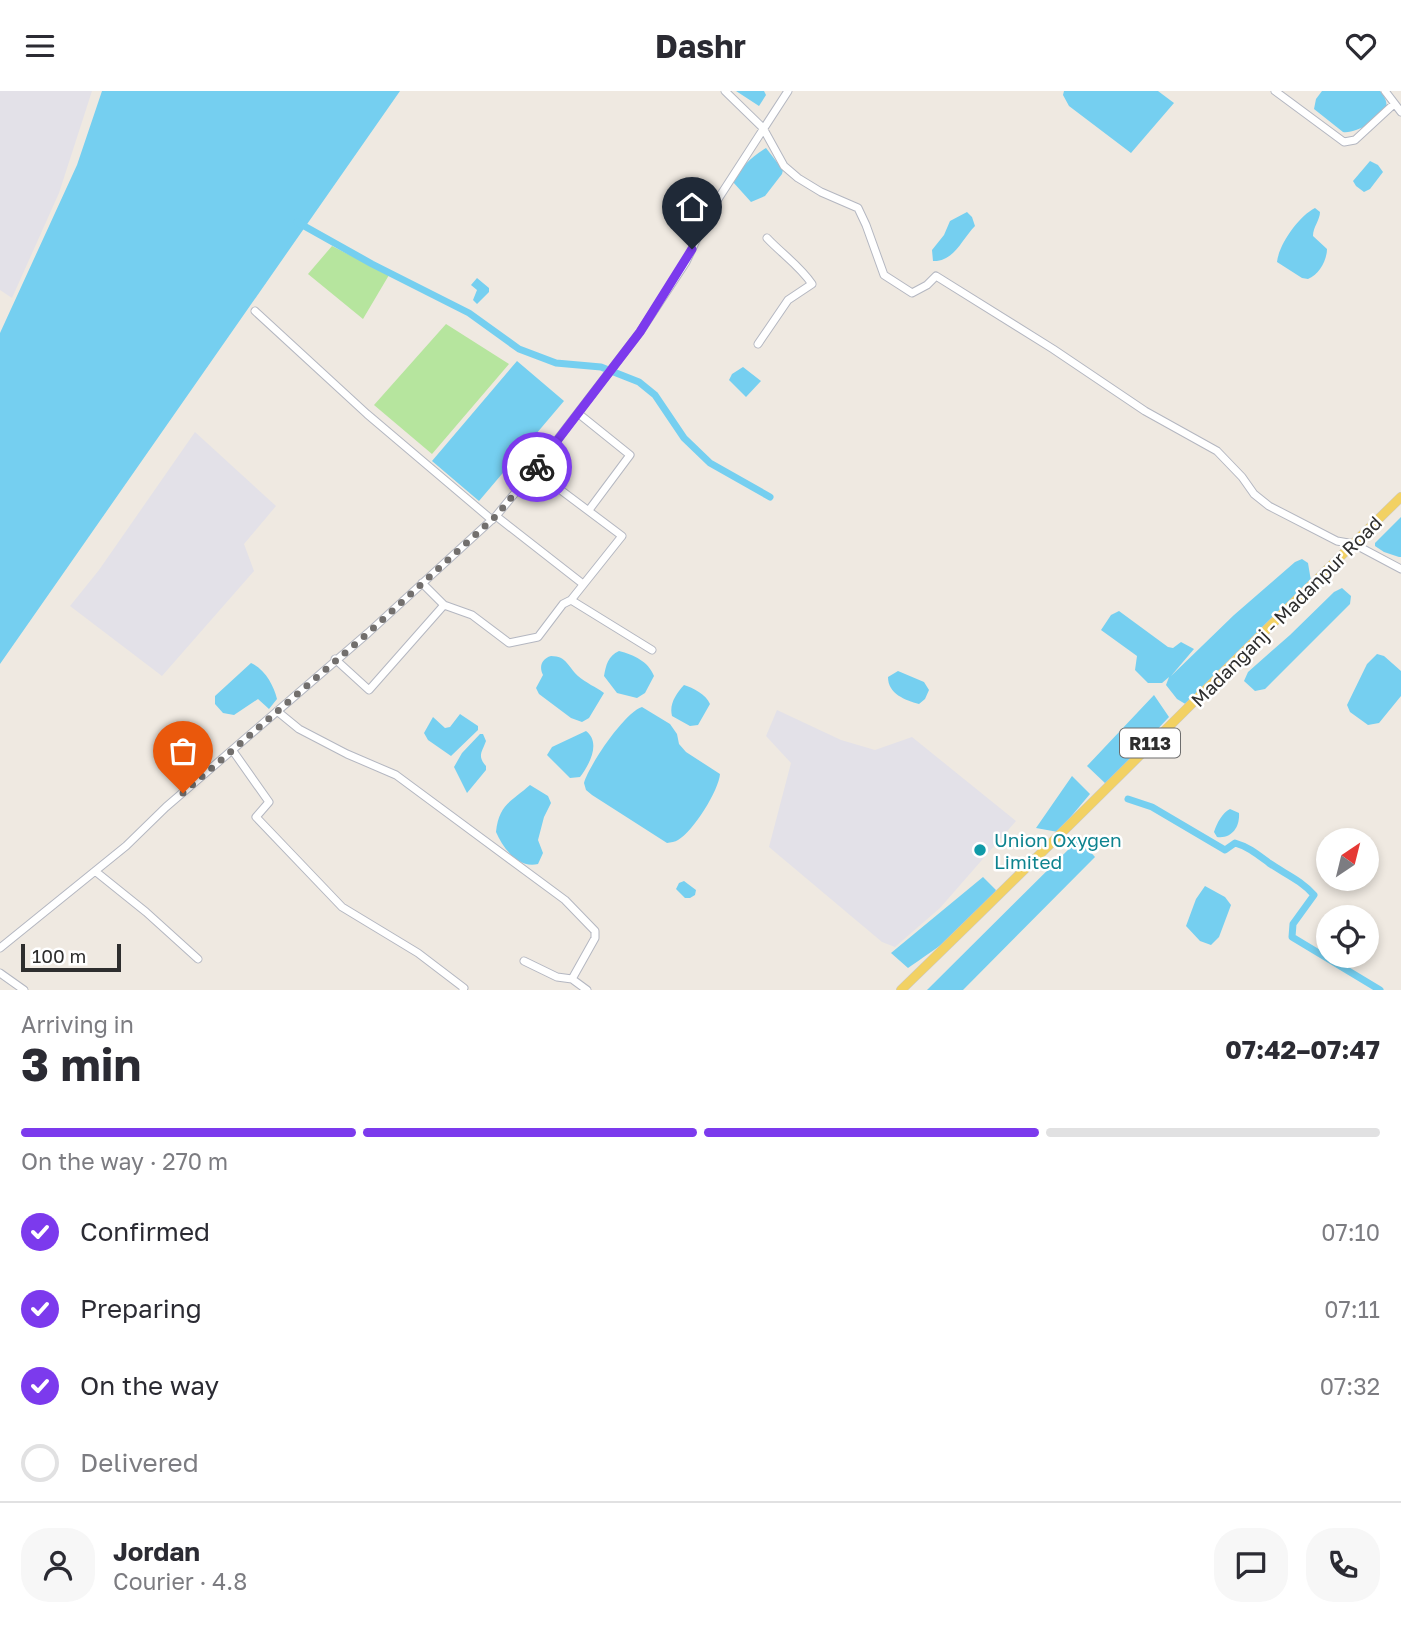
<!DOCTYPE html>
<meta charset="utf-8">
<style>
body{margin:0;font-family:"Golos Text",sans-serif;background:#f7f7f7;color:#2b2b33;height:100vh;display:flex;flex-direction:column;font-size:26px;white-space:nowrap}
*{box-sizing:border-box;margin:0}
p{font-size:23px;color:#7c7c81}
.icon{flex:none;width:38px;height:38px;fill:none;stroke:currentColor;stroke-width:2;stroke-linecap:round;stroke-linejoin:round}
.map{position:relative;height:899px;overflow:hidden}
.panel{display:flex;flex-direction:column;background:#fff;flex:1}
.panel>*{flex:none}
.needle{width:46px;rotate:35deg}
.tools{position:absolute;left:1316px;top:737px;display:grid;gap:14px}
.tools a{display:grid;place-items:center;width:63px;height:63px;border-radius:50%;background:#fff;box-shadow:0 4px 10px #0003;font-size:35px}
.scale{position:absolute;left:21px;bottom:18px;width:100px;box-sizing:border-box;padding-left:7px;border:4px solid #2e2e2e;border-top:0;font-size:19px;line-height:24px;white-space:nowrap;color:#2e2e2e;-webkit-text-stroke:5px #fff;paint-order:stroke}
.pin{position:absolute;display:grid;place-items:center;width:60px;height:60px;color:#fff;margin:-72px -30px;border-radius:50% 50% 50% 0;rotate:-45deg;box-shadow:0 0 7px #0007}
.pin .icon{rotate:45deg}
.courier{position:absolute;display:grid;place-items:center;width:70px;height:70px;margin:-35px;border:5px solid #7c3aed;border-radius:50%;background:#fff;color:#222;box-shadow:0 2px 9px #0007}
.summary em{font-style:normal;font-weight:700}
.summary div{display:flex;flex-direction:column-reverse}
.summary{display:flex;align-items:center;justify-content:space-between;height:119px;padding:0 21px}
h1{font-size:46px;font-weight:700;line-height:52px}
.bar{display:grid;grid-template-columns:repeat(4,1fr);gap:10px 7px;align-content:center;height:84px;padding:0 21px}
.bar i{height:9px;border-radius:5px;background:#e1e1e2}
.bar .active{background:#7c3aed}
.bar p{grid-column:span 4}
.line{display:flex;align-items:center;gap:18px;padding:0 21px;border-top:2px solid #e1e1e2}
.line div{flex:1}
.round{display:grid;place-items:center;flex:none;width:74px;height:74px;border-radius:28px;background:#f7f7f7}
ol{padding:0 21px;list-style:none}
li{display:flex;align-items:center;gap:21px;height:77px}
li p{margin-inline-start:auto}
li .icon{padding:7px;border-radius:50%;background:#7c3aed;color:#fff;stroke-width:4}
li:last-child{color:#7c7c81}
li i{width:38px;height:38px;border:4px solid #e1e1e2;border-radius:50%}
header{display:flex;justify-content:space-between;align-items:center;height:91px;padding:0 21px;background:#fff;font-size:32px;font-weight:700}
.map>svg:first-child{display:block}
</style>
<header><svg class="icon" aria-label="menu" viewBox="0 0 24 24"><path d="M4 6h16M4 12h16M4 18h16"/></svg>Dashr<svg class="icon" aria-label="heart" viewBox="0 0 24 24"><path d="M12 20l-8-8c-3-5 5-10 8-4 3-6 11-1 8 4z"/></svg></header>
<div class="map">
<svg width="1401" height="899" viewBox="0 0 1401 899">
<rect width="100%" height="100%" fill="#efe9e1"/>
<path fill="#e3e1e8" d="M 0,0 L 92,0 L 59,102 L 12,207 L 0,199 Z
M 195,341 L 276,415 L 244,453 L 254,480 L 162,585 L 70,515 L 99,479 Z
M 777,619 L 841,649 L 875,659 L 912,646 L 1016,730 L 940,817 L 895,856 L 882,851 L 769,756 L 791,672 L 766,645 Z"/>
<path fill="#b6e59e" d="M 332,155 L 389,184 L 363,228 L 308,183 Z
M 446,233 L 509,273 L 432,363 L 374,314 Z"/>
<path fill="#75cff0" d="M 102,0 L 400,0 L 0,573 L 0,242 L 77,74 Z
M 736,0 L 764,0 L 766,4 L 759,15 Z
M 1064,0 L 1158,0 L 1174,12 L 1131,62 L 1069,15 L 1063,4 Z
M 1322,0 L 1380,0 C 1383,4 1388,10 1386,16 C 1381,28 1356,43 1343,41 L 1314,18 L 1316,8 Z
M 766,57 L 783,79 L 782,83 L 765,105 L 751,111 L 733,91 C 742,75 750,67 766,57 Z
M 1370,70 L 1378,74 L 1383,81 L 1370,98 L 1364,101 L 1356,95 L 1353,90 Z
M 1315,117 L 1320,121 C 1320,129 1313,136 1313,145 L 1327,158 C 1327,169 1319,184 1308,188 L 1302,187 L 1277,171 C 1279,153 1299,125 1315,117 Z
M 967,121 L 972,126 L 975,135 C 962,148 954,171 933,170 L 932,159 L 944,144 L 950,130 Z
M 477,187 L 489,197 L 489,201 L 477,213 L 473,209 L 477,199 L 471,194 Z
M 517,270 L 564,310 L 479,410 L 432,370 Z
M 743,276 L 761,290 L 746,306 L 729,289 L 732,283 Z
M 1401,426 L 1401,466 L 1399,466 L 1384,461 L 1375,455 L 1375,452 Z
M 1302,468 L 1308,472 L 1311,490 L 1187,614 L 1177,608 L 1166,594 L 1169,586 L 1162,592 L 1148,592 L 1135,579 L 1137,565 L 1101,539 L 1111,524 L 1119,520 L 1168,556 L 1173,557 L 1181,551 L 1194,558 L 1171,585 L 1234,524 L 1295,471 Z
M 1342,497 L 1351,505 L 1350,513 L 1265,598 L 1255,600 L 1244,590 L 1248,581 L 1290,544 L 1334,501 Z
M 619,560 C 634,564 648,570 654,585 L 645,602 L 637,607 L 617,602 L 604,585 C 606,574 608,565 619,560 Z
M 1377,563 L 1384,565 L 1401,580 L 1401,605 L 1379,632 L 1368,634 L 1350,621 L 1347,614 L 1367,573 Z
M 551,565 C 567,565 568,576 578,585 C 586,592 596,596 604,602 L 589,627 L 582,631 L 571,627 L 539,603 L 536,597 L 543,584 C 539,576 541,568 551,565 Z
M 251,572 C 265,578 274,595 277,608 L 269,618 L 258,608 L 234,624 L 223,622 L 215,613 L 215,605 Z
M 898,580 L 924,591 L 929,599 L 925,608 L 919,613 C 905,609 888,603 888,586 Z
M 684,594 C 693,597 706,603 710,613 L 698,634 L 690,635 L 672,625 C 669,613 676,603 684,594 Z
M 1154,604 L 1169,626 L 1106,693 L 1087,675 Z
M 642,616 L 670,633 L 677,643 L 679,653 L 686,661 L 720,683 C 719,699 693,741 678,749 C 675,751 671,751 667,752 L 592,704 L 586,699 L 584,692 C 589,674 625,621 642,616 Z
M 460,623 L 478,635 L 478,639 L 451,665 L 428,649 L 424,642 L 433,626 L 445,637 L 450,636 Z
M 586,640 C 601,651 590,673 580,686 L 570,687 L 547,664 L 552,656 Z
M 480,643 L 483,643 L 486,650 C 482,661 477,665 486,675 L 486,679 L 467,702 L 454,676 L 462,662 Z
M 1072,685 L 1090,703 L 1058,741 L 1036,737 Z
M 530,694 L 548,705 L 551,712 L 544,726 L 538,749 L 543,762 L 538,773 C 518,778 503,757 496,741 C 499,713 511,711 530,694 Z
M 1230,718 L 1239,722 C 1240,736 1232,748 1217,746 L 1214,741 C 1217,732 1222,722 1230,718 Z
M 1079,748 L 1095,766 L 963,899 L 927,899 Z
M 983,786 L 996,799 C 982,828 934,859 908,877 L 891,862 Z
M 684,790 L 696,799 L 695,804 L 690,807 L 685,807 L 676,798 L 679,792 Z
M 1205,795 L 1225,806 L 1231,814 L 1219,846 L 1211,854 L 1200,850 L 1186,835 L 1196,808 Z"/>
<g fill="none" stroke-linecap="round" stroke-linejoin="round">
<path stroke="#75cff0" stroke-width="7" d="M 297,131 L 372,173 L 469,222 L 519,258 L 556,272 L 601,276 L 639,291 L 655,304 L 684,347 L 710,372 L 770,406
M 1128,708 L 1152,716 L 1225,759 L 1235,752 C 1249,756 1257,763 1269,772 C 1285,783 1301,789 1314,804 L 1293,833 L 1292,846 L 1380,899"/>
<defs>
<path id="minor" d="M 725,0 L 763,37 L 784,75 L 798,87 L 821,101 L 858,117 L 866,134 L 884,184 L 912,202 L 927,194 L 936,185 L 1053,258 L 1145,320 L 1217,360 L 1242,386 L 1254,403 L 1269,415 L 1337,450 L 1354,453 L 1401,478
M 1275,0 L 1344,51 L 1355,49 L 1394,13
M 1385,0 L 1401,21
M 255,220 L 367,323 L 492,429
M 758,253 L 788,209 L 812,193 C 800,175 782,163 767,147
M 579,323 L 630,364 L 589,419
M 534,379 L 622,445 L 571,509 L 652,559
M 496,425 L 583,493
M 422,492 L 444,514 L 472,524 L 509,552 L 538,546 L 563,513 L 571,509
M 335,568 L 369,599 L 444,514
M 277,620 L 299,638 L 347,663 L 396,684 L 565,809 L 595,840 L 595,847 L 572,888 L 587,899
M 233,660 L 269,711 L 256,726 L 342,816 L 418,862 L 464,897 L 463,899
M 95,780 L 146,821 L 198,868
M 0,857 L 126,755 L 166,716 L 368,542 L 496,425 L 534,379 L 640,241 L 686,171 L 709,122 L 788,0
M 524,870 L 557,886 L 572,888
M 0,882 L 24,899"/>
<path id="major" d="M 901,899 C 1070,736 1233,570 1401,406"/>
</defs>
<use href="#minor" stroke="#b4b7c1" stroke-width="9"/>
<use href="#major" stroke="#c9c9c9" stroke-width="10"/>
<use href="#minor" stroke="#fff" stroke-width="7"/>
<use href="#major" stroke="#f2d163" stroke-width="9"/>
</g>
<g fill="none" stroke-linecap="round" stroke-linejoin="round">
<path stroke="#726f6d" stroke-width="7" stroke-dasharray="0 12.6" d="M 183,702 L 368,542 L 496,425 L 537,376"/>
<path stroke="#7c3aed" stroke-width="9" d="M 537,376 L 640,241 L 692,158"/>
</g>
<circle fill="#0f9aa8" stroke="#fff" stroke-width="2.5" cx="980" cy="759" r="7"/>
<g text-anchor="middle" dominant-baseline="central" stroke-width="5" stroke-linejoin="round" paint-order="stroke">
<rect fill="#fff" stroke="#6d6d6d" stroke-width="2" x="1120" y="637.5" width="60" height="29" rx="5"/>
<g font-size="18" font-weight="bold" fill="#2e2e2e">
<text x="1150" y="652">R113</text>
</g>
<g font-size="19" fill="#2e2e2e" stroke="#fff">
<text transform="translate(1286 520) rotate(-45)">Madanganj - Madanpur Road</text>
</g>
<g font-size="19" fill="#0d838f" stroke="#fff" text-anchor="start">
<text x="994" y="748">Union Oxygen<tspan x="994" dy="22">Limited</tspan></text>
</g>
</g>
</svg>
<div class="tools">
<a><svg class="needle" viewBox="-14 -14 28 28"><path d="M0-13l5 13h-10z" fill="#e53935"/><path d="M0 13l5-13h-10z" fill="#7c7c81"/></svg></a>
<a><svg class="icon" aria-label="locate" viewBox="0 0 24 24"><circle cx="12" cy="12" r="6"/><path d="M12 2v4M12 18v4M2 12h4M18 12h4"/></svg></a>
</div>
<div class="scale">100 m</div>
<div class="pin" style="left:183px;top:702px;background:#ea580c"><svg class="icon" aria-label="bag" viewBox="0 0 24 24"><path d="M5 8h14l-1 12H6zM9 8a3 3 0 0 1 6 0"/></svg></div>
<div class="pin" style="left:692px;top:158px;background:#1f2937"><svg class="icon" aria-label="home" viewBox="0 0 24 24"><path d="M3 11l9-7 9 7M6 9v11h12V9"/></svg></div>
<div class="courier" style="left:537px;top:376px"><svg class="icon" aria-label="bike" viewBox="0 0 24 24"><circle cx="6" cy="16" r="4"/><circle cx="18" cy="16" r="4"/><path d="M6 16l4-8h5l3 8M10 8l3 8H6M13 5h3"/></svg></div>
</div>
<section class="panel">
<div class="summary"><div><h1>3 min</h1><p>Arriving in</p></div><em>07:42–07:47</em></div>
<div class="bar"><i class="active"></i><i class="active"></i><i class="active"></i><i></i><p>On the way · 270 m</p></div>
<ol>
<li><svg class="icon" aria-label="check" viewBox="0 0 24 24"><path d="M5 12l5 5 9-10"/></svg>Confirmed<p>07:10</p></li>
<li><svg class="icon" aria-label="check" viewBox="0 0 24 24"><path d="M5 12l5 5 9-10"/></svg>Preparing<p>07:11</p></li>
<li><svg class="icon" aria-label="check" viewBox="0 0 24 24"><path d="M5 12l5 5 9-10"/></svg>On the way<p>07:32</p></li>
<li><i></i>Delivered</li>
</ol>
<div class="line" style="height:126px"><a class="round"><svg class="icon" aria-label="person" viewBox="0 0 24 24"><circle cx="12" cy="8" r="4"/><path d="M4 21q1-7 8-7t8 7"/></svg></a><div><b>Jordan</b><p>Courier · 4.8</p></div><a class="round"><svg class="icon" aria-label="chat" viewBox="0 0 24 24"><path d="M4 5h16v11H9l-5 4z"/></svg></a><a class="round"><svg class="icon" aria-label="phone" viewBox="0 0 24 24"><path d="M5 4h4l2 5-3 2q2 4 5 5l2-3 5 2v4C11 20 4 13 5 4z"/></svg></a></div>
</section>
